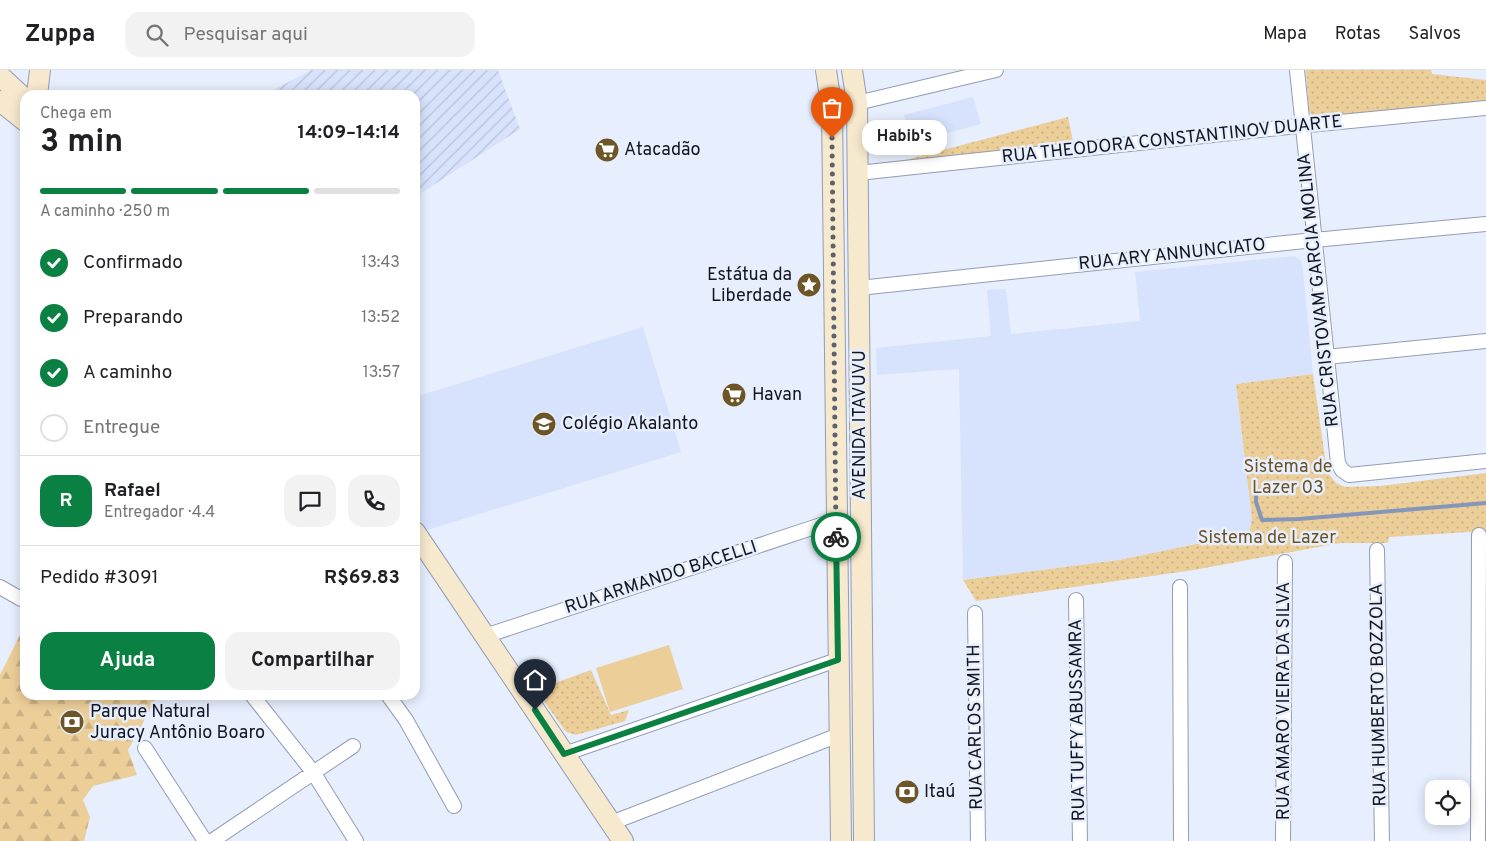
<!DOCTYPE html>
<html lang="pt">
<meta charset="utf-8">
<style>
body{margin:0;font-family:Overpass,sans-serif;background:#f2f2f2;color:#202124;height:100vh;display:flex;flex-direction:column;font-size:19px;white-space:nowrap}
*{box-sizing:border-box;margin:0}
p{font-size:16px;color:#757577}
.icon{flex:none;width:28px;height:28px;fill:none;stroke:currentColor;stroke-width:2;stroke-linecap:round;stroke-linejoin:round}
.map{position:relative;flex:1;overflow:hidden}
.drawer{position:absolute;left:20px;top:20px;width:400px;height:610px;display:flex;flex-direction:column;background:#fff;border-radius:15px;box-shadow:0 2px 12px #0003}
.drawer>*{flex:none}
.fabs{position:absolute;left:1425px;top:710px;display:grid;gap:10px}
.fabs a{display:grid;place-items:center;width:45px;height:45px;border-radius:10px;background:#fff;box-shadow:0 2px 12px #0003;font-size:25px}
.pin{position:absolute;display:grid;place-items:center;width:42px;height:42px;color:#fff;margin:-51px -21px;border-radius:50% 50% 50% 0;rotate:-45deg;box-shadow:0 0 5px #0007}
.pin .icon{rotate:45deg}
.courier{position:absolute;display:grid;place-items:center;width:50px;height:50px;margin:-25px;border:4px solid #0b8043;border-radius:50%;background:#fff;color:#222;box-shadow:0 1px 6px #0007}
.bubble{position:absolute;height:35px;border-radius:15px;background:#fff;box-shadow:0 2px 12px #0003;font-size:16px;font-weight:700;line-height:35px;text-align:center}
.headline em{font-style:normal;font-weight:700}
.headline div{display:flex;flex-direction:column-reverse}
.headline{display:flex;align-items:center;justify-content:space-between;height:85px;padding:0 20px}
h1{font-size:32px;font-weight:700;line-height:38px}
.bar{display:grid;grid-template-columns:repeat(4,1fr);gap:8px 5px;align-content:center;height:60px;padding:0 20px}
.bar i{height:6px;border-radius:4px;background:#e0e0e0}
.bar .selected{background:#0b8043}
.bar p{grid-column:span 4}
.line{display:flex;align-items:center;gap:12px;padding:0 20px;border-top:1px solid #e0e0e0}
.line div{flex:1}
.round{display:grid;place-items:center;flex:none;width:52px;height:52px;border-radius:15px;background:#f2f2f2}
ol{padding:0 20px;list-style:none}
li{display:flex;align-items:center;gap:15px;height:55px}
li p{margin-inline-start:auto}
li .icon{padding:5px;border-radius:50%;background:#0b8043;color:#fff;stroke-width:4}
li:last-child{color:#757577}
li i{width:28px;height:28px;border:2px solid #e0e0e0;border-radius:50%}
.cta{display:flex;gap:10px;margin-top:auto;padding:10px 20px}
.cta a{flex:1;height:58px;border-radius:15px;background:#0b8043;color:#fff;font-size:20px;font-weight:700;line-height:58px;text-align:center}
.cta a+a{background:#f2f2f2;color:#202124}
header{display:flex;align-items:center;gap:30px;box-sizing:border-box;height:70px;padding:0 25px;background:#fff;border-bottom:1px solid #e0e0e0}
header strong{font-size:24px}
nav{display:flex;gap:28px;margin-inline-start:auto;font-size:18px}
.search{width:350px;height:45px;background:#f2f2f2;display:flex;align-items:center;gap:12px;box-sizing:border-box;padding:0 18px;border-radius:15px;color:#757577;font-size:19px}
.map>svg:first-child{display:block}
</style>
<header>
<strong>Zuppa</strong>
<div class="search"><svg class="icon" aria-label="search" viewBox="0 0 24 24"><circle cx="10" cy="10" r="6"/><path d="M15 15l6 6"/></svg>Pesquisar aqui</div>
<nav><a>Mapa</a><a>Rotas</a><a>Salvos</a></nav>
</header>
<div class="map">
<svg width="1486" height="771" viewBox="0 0 1486 771">
<defs>
<pattern id="industrial-furrows" width="10" height="10" patternUnits="userSpaceOnUse" patternTransform="scale(1.25)"><rect width="10" height="10" fill="#d7e3fc"/><path d="M-1 1l2-2M0 10L10 0M9 11l2-2" fill="none" stroke="#b8c2d8"/></pattern>
<pattern id="forest-firs" width="22" height="20" patternUnits="userSpaceOnUse" patternTransform="scale(1.25)"><rect width="22" height="20" fill="#ecce99"/><path d="M5 1l3.5 6h-7zM16 11l3.5 6h-7z" fill="#c9b083"/></pattern>
<pattern id="park-dots" width="8" height="8" patternUnits="userSpaceOnUse" patternTransform="scale(1.25)"><rect width="8" height="8" fill="#ecce99"/><path d="M2 2h.1M6 6h.1" fill="none" stroke="#c9b083" stroke-width="1.8" stroke-linecap="round"/></pattern>
</defs>
<rect width="100%" height="100%" fill="#e7eefd"/>
<path fill="#d7e3fc" d="M 973,27 L 981,54 L 911,73 L 904,45 Z
M 1295,186 L 1301,191 L 1303,201 L 1313,304 L 1236,314 L 1252,449 L 1249,463 L 1119,490 L 963,510 L 959,299 L 877,305 L 876,278 L 991,266 L 987,220 L 1006,219 L 1011,264 L 1140,251 L 1135,202 Z
M 643,257 L 681,382 L 424,461 L 415,446 L 415,327 Z"/>
<path fill="url(#industrial-furrows)" d="M 311,0 L 498,0 L 520,59 L 415,127 L 415,25 L 264,25 Z"/>
<path fill="url(#forest-firs)" d="M 25,555 L 25,625 L 158,625 L 128,680 L 137,705 L 93,716 L 83,730 L 90,747 L 84,771 L 0,771 L 0,605 Z"/>
<path fill="url(#park-dots)" d="M 1306,0 L 1431,0 L 1432,4 L 1486,10 L 1486,32 L 1317,48 L 1312,46 L 1309,41 Z
M 1068,47 L 1074,76 L 875,98 Z
M 1313,304 L 1325,388 L 1329,404 L 1336,413 L 1345,417 L 1380,416 L 1486,403 L 1486,461 L 1389,467 L 1388,473 L 1340,473 L 1194,500 L 976,531 L 963,510 L 1119,490 L 1249,463 L 1252,449 L 1236,314 Z
M 591,600 L 611,645 L 629,640 L 625,651 L 576,665 L 566,662 L 536,620 Z"/>
<path fill="#ecce99" d="M 669,575 L 683,619 L 610,642 L 596,598 Z"/>
<g fill="none" stroke-linecap="round" stroke-linejoin="round">
<path stroke="#8596ba" stroke-width="4" d="M 1256,424 L 1256,432 L 1262,450 L 1299,449 L 1486,433"/>
<defs>
<path id="street" d="M 1297,0 L 1338,393 L 1342,400 L 1349,405 L 1486,391
M 857,33 L 996,0
M 858,103 L 1288,57 L 1486,38
M 859,218 L 1314,170 L 1486,154
M 1326,287 L 1486,271
M 1377,480 L 1382,771
M 0,517 L 21,529
M 1180,517 L 1181,771
M 1076,530 L 1080,771
M 975,543 L 978,771
M 485,566 L 836,450
M 252,625 L 313,702 L 356,771
M 388,625 L 406,650 L 454,736
M 145,678 L 205,771
M 564,684 L 837,590
M 611,753 L 839,665
M 212,771 L 353,676
M 1283,771 L 1285,492
M 1478,771 L 1479,465"/>
<path id="secondary" d="M 826,0 L 832,41 L 841,771
M 852,0 L 857,33 L 864,771
M 0,6 L 25,29
M 37,25 L 40,0
M 0,31 L 25,51
M 415,462 L 623,771"/>
</defs>
<use href="#street" stroke="#929cb4" stroke-width="16"/>
<use href="#secondary" stroke="#929cb4" stroke-width="22"/>
<use href="#street" stroke="#fff" stroke-width="14"/>
<use href="#secondary" stroke="#f7e9ce" stroke-width="20"/>
</g>
<g fill="none" stroke-linecap="round" stroke-linejoin="round">
<path stroke="#5c616c" stroke-width="5" stroke-dasharray="0 9" d="M 832,68 L 836,467"/>
<path stroke="#0b8043" stroke-width="6" d="M 535,640 L 564,684 L 838,590 L 836,467"/>
</g>
<defs>
<symbol id="supermarket-disc" viewBox="-11 -11 22 22"><circle r="9.5" fill="#6d5526" stroke="#e7eefd"/><path d="M-6-5.5h2.5l.6 2H6L4.5 2H-2.5L-4.4-4H-6ZM-1.5 3.2a1.3 1.3 0 1 0 .1 0ZM3 3.2a1.3 1.3 0 1 0 .1 0Z" fill="#fff"/></symbol>
<symbol id="sight-disc" viewBox="-11 -11 22 22"><circle r="9.5" fill="#6d5526" stroke="#e7eefd"/><path d="M0-6L1.8-2.2L6-1.7L2.9 1.2L3.7 5.4L0 3.3L-3.7 5.4L-2.9 1.2L-6-1.7L-1.8-2.2Z" fill="#fff"/></symbol>
<symbol id="school-disc" viewBox="-11 -11 22 22"><circle r="9.5" fill="#6d5526" stroke="#e7eefd"/><path d="M0-5L7-2L0 1L-7-2ZM-4 1L0 2.5L4 1V4Q0 6-4 4Z" fill="#fff"/></symbol>
<symbol id="bank-disc" viewBox="-11 -11 22 22"><circle r="9.5" fill="#6d5526" stroke="#e7eefd"/><path d="M-6-4H6V4H-6ZM0-2.3a2.3 2.3 0 1 0 0 4.6a2.3 2.3 0 1 0 0-4.6Z" fill="#fff"/></symbol>
</defs>
<g fill-rule="evenodd">
<use href="#supermarket-disc" x="593" y="66" width="28" height="28"/>
<use href="#sight-disc" x="795" y="201" width="28" height="28"/>
<use href="#supermarket-disc" x="720" y="311" width="28" height="28"/>
<use href="#school-disc" x="530" y="340" width="28" height="28"/>
<use href="#bank-disc" x="58" y="638" width="28" height="28"/>
<use href="#bank-disc" x="893" y="708" width="28" height="28"/>
</g>
<g text-anchor="middle" dominant-baseline="central" stroke-width="5" stroke-linejoin="round" paint-order="stroke">
<g font-size="18" fill="#11151e" stroke="#e7eefd">
<text transform="translate(1172 70) rotate(-6)">RUA THEODORA CONSTANTINOV DUARTE</text>
<text transform="translate(1172 185) rotate(-6)">RUA ARY ANNUNCIATO</text>
<text transform="translate(1319 220) rotate(-96)">RUA CRISTOVAM GARCIA MOLINA</text>
<text transform="translate(860 355) rotate(-90)">AVENIDA ITAVUVU</text>
<text transform="translate(661 508) rotate(-18)">RUA ARMANDO BACELLI</text>
<text transform="translate(1379 625) rotate(-91)">RUA HUMBERTO BOZZOLA</text>
<text transform="translate(1284 631) rotate(-90)">RUA AMARO VIEIRA DA SILVA</text>
<text transform="translate(1078 650) rotate(-91)">RUA TUFFY ABUSSAMRA</text>
<text transform="translate(976 657) rotate(-91)">RUA CARLOS SMITH</text>
</g>
<g font-size="18" fill="#11151e" stroke="#e7eefd" text-anchor="start">
<text x="624" y="80">Atacadão</text>
<text x="792" y="205" text-anchor="end">Estátua da<tspan x="792" dy="21">Liberdade</tspan></text>
<text x="752" y="325">Havan</text>
<text x="562" y="354">Colégio Akalanto</text>
<text x="90" y="642">Parque Natural<tspan x="90" dy="21">Juracy Antônio Boaro</tspan></text>
<text x="924" y="722">Itaú</text>
</g>
<g font-size="18" fill="#6b5324" stroke="#e7eefd">
<text x="1288" y="397">Sistema de<tspan x="1288" dy="21">Lazer 03</tspan></text>
<text x="1267" y="468">Sistema de Lazer</text>
</g>
</g>
</svg>
<div class="fabs">
<a><svg class="icon" aria-label="locate" viewBox="0 0 24 24"><circle cx="12" cy="12" r="6"/><path d="M12 2v4M12 18v4M2 12h4M18 12h4"/></svg></a>
</div>
<div class="pin" style="left:832px;top:68px;background:#ea580c"><svg class="icon" aria-label="bag" viewBox="0 0 24 24"><path d="M5 8h14l-1 12H6zM9 8a3 3 0 0 1 6 0"/></svg></div>
<div class="pin" style="left:535px;top:640px;background:#1f2937"><svg class="icon" aria-label="home" viewBox="0 0 24 24"><path d="M3 11l9-7 9 7M6 9v11h12V9"/></svg></div>
<div class="courier" style="left:836px;top:467px"><svg class="icon" aria-label="bike" viewBox="0 0 24 24"><circle cx="6" cy="16" r="4"/><circle cx="18" cy="16" r="4"/><path d="M6 16l4-8h5l3 8M10 8l3 8H6M13 5h3"/></svg></div>
<div class="bubble" style="left:862px;top:50px;width:85px">Habib's</div>
<section class="drawer">
<div class="headline"><div><h1>3 min</h1><p>Chega em</p></div><em>14:09–14:14</em></div>
<div class="bar"><i class="selected"></i><i class="selected"></i><i class="selected"></i><i></i><p>A caminho · 250 m</p></div>
<ol>
<li><svg class="icon" aria-label="check" viewBox="0 0 24 24"><path d="M5 12l5 5 9-10"/></svg>Confirmado<p>13:43</p></li>
<li><svg class="icon" aria-label="check" viewBox="0 0 24 24"><path d="M5 12l5 5 9-10"/></svg>Preparando<p>13:52</p></li>
<li><svg class="icon" aria-label="check" viewBox="0 0 24 24"><path d="M5 12l5 5 9-10"/></svg>A caminho<p>13:57</p></li>
<li><i></i>Entregue</li>
</ol>
<div class="line" style="height:90px"><b class="round" style="background:#0b8043;color:#fff">R</b><div><b>Rafael</b><p>Entregador · 4.4</p></div><a class="round"><svg class="icon" aria-label="chat" viewBox="0 0 24 24"><path d="M4 5h16v11H9l-5 4z"/></svg></a><a class="round"><svg class="icon" aria-label="phone" viewBox="0 0 24 24"><path d="M5 4h4l2 5-3 2q2 4 5 5l2-3 5 2v4C11 20 4 13 5 4z"/></svg></a></div>
<div class="line" style="height:65px"><div>Pedido #3091</div><b>R$69.83</b></div>
<div class="cta"><a>Ajuda</a><a>Compartilhar</a></div>
</section>
</div>
